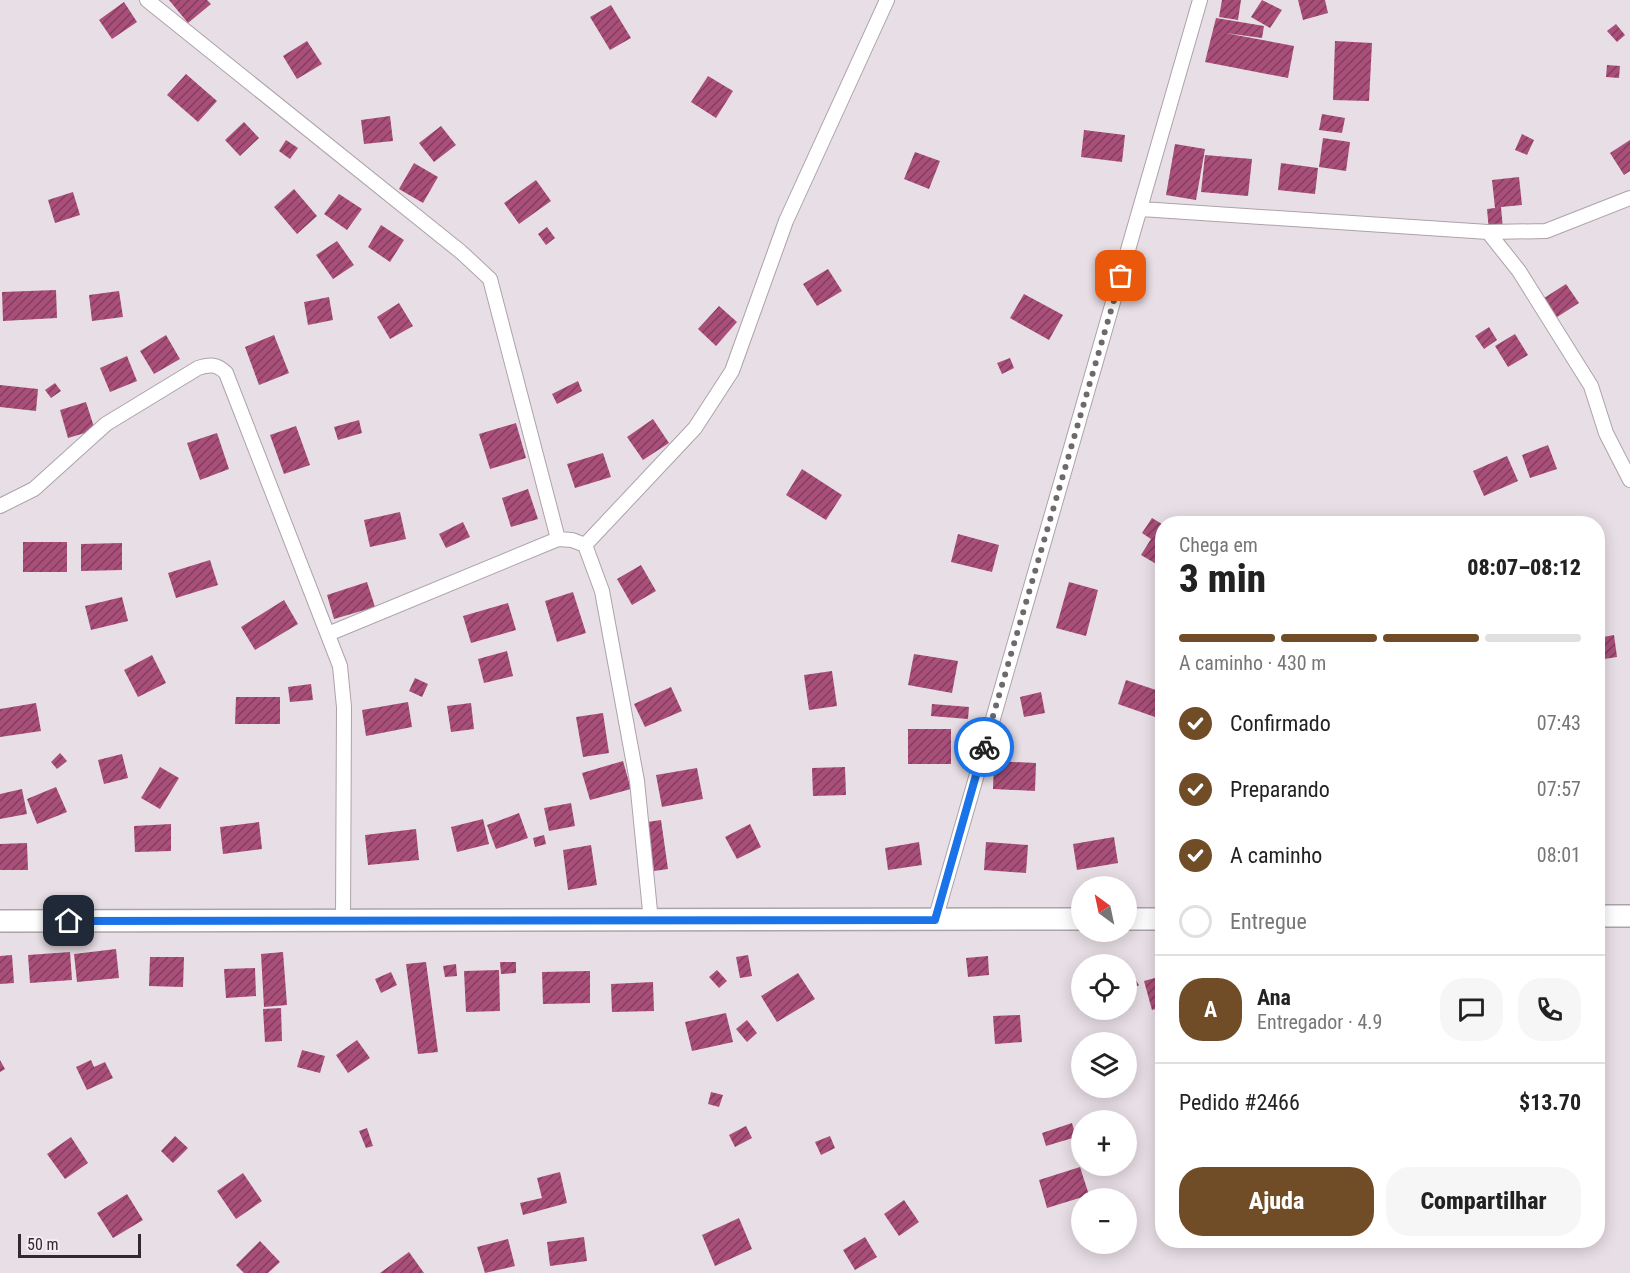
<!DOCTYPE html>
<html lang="pt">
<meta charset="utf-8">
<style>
body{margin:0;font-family:"Roboto Condensed",sans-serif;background:#f6f6f6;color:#222;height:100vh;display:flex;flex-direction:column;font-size:22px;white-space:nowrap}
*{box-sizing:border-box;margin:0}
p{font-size:20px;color:#767676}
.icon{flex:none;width:33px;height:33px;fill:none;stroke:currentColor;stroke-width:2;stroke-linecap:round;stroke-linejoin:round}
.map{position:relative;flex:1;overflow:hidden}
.drawer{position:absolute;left:1155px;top:516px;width:450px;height:732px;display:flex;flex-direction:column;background:#fff;border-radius:24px;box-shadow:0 3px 15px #0003}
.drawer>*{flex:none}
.needle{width:39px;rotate:327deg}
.tools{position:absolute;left:1071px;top:876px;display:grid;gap:12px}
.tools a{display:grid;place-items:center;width:66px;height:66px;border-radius:50%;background:#fff;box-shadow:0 3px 15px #0003;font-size:30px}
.scale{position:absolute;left:18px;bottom:15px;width:123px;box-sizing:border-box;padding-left:6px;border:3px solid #2e2a2d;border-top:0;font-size:16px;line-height:21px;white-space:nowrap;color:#2e2a2d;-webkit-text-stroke:4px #f5ebf3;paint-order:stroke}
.pin{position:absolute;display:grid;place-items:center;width:51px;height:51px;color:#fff;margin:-26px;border-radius:12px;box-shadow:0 3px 9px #0006}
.courier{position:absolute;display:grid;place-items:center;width:60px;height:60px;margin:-30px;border:4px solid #1a73e8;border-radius:50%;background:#fff;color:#222;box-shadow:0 2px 8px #0007}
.head em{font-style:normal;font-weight:800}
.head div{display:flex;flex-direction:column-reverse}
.head{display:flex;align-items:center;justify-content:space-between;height:102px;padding:0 24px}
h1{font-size:39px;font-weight:800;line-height:45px}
.bar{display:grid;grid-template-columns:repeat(4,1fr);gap:9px 6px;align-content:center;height:72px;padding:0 24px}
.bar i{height:8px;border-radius:4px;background:#e0e0e0}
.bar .on{background:#714d27}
.bar p{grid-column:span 4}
.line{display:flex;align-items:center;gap:15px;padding:0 24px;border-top:2px solid #e0e0e0}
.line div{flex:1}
.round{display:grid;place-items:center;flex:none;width:63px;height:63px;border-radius:24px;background:#f6f6f6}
ol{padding:0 24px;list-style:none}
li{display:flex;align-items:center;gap:18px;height:66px}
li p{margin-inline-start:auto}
li .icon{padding:6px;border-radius:50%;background:#714d27;color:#fff;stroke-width:4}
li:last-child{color:#767676}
li i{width:33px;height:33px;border:3px solid #e0e0e0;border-radius:50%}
.button{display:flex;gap:12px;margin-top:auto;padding:12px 24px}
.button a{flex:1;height:69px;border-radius:24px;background:#714d27;color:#fff;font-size:24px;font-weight:800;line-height:69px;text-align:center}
.button a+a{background:#f6f6f6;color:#222}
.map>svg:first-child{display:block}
</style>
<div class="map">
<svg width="1630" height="1273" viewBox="0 0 1630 1273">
<defs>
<pattern id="building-hatch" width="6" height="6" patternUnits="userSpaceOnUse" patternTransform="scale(1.5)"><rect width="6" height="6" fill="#a94f79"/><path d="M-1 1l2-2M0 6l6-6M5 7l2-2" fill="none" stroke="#823e5e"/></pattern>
</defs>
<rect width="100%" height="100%" fill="#e8dee5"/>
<path fill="url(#building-hatch)" d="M 169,0 L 207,0 L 211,4 L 188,23 Z
M 1222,0 L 1241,0 L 1238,20 L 1219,17 Z
M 1262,0 L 1282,10 L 1270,28 L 1251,17 Z
M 1298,0 L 1325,0 L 1328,13 L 1303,20 Z
M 124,2 L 137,22 L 112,39 L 99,20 Z
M 611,5 L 631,38 L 610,50 L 590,17 Z
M 1216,18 L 1264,26 L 1262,38 L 1225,33 L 1294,46 L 1288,78 L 1205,62 Z
M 1616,24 L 1625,35 L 1617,42 L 1607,31 Z
M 307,41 L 322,64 L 297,79 L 283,56 Z
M 1335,41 L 1372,43 L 1369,101 L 1333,100 Z
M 1607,65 L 1620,66 L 1619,78 L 1606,77 Z
M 186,74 L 217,101 L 198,122 L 167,95 Z
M 708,76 L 733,91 L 716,118 L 691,102 Z
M 1322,114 L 1345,118 L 1342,133 L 1319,130 Z
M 390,116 L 393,141 L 364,144 L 361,120 Z
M 244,122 L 259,138 L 240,156 L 225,140 Z
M 441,126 L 456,145 L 434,162 L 419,143 Z
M 1084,130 L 1125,135 L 1122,162 L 1081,157 Z
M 1522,134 L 1534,140 L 1527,155 L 1515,150 Z
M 1323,138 L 1350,142 L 1346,171 L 1319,167 Z
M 286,140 L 298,148 L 290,159 L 279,151 Z
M 1630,140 L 1630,171 L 1624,175 L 1610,153 Z
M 1175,144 L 1205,149 L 1196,200 L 1166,195 Z
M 915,152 L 940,161 L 929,189 L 904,179 Z
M 1205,155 L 1252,159 L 1248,196 L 1201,192 Z
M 414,163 L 438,177 L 423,203 L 399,189 Z
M 1281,163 L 1318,168 L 1315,194 L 1278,190 Z
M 1519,177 L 1522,205 L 1501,207 L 1503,229 L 1489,231 L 1487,209 L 1495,208 L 1492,180 Z
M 536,180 L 551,201 L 519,224 L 504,203 Z
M 294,189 L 317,216 L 297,234 L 274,207 Z
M 73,192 L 80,215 L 55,223 L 48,200 Z
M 339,194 L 362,209 L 347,230 L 324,214 Z
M 381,225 L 404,240 L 390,262 L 368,247 Z
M 547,227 L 555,238 L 546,245 L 538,234 Z
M 337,241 L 354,265 L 333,279 L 316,255 Z
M 828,269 L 842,291 L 817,306 L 803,284 Z
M 1566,284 L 1579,303 L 1554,319 L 1541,300 Z
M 56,290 L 57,318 L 3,321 L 2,292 Z
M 119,291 L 123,317 L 92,321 L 89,295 Z
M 1024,294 L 1063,315 L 1049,340 L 1010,318 Z
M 329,297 L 333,320 L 308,325 L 304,302 Z
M 399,303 L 413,326 L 390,339 L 377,317 Z
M 719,306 L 737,322 L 716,346 L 698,329 Z
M 1489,327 L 1497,340 L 1484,349 L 1475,336 Z
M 1515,334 L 1528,355 L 1508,367 L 1495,346 Z
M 166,335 L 180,359 L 154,374 L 140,351 Z
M 274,335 L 289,373 L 259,385 L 245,347 Z
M 127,356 L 137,381 L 110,392 L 100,368 Z
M 1010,358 L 1014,368 L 1002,374 L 997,363 Z
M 578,381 L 582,391 L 557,404 L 552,394 Z
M 55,383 L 61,391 L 51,398 L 45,390 Z
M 0,385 L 38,389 L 36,411 L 0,407 Z
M 86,402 L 95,430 L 68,438 L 60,410 Z
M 653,419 L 669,443 L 643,460 L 627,437 Z
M 359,420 L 362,433 L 338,440 L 334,427 Z
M 516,423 L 526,458 L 490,469 L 479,434 Z
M 296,426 L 310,465 L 284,474 L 270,435 Z
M 217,433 L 229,469 L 200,480 L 187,443 Z
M 1548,445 L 1557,469 L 1530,478 L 1522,455 Z
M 603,453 L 611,477 L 575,488 L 567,464 Z
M 1507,456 L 1518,481 L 1484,496 L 1473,471 Z
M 802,469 L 842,495 L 826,520 L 786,495 Z
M 528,489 L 538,519 L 511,527 L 502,498 Z
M 400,512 L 406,539 L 370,547 L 364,520 Z
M 1152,518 L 1162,524 L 1162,559 L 1158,565 L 1141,555 L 1151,539 L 1142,533 Z
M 463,522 L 470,537 L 446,548 L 439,534 Z
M 958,534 L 999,545 L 992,572 L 951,562 Z
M 23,542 L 67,542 L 67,572 L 23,572 Z
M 122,543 L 122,570 L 81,571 L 81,544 Z
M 210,560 L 218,585 L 176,598 L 168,573 Z
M 641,565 L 656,591 L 632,605 L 617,579 Z
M 367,582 L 375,607 L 334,619 L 327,595 Z
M 1069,582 L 1098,590 L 1086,636 L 1056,628 Z
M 573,592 L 586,633 L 557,642 L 545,601 Z
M 122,597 L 128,621 L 91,630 L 85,606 Z
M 284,600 L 298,624 L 255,650 L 241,627 Z
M 508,603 L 516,630 L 471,643 L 463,616 Z
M 1614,635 L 1617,657 L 1598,660 L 1598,638 Z
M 507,651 L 513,676 L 484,683 L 478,659 Z
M 914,654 L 958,661 L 952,693 L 908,685 Z
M 152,655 L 166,683 L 138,697 L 124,670 Z
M 832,671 L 837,706 L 809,710 L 804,675 Z
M 415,678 L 428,684 L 422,697 L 409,691 Z
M 1126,680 L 1162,692 L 1155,717 L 1118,704 Z
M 311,684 L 313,700 L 290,702 L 288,687 Z
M 671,687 L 682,711 L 645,727 L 634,704 Z
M 1041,692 L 1045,713 L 1024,717 L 1020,697 Z
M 236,697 L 280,697 L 280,724 L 235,724 Z
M 408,702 L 412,727 L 366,736 L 362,710 Z
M 36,703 L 41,731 L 0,737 L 0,709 Z
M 471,703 L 474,729 L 451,732 L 447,706 Z
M 932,704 L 969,707 L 968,719 L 931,716 Z
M 603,713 L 609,753 L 583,757 L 576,717 Z
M 908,729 L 951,729 L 951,764 L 908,764 Z
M 60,753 L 67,761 L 57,769 L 51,762 Z
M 122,754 L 128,778 L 104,784 L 98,760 Z
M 623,761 L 631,789 L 590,800 L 582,773 Z
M 994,761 L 1036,763 L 1035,791 L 993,789 Z
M 160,767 L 179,778 L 160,809 L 141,798 Z
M 845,767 L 846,795 L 813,796 L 812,768 Z
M 697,768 L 703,799 L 662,807 L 656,775 Z
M 56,787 L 67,812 L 37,824 L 27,799 Z
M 22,789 L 27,814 L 0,819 L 0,794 Z
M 571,803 L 575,826 L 549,831 L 544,808 Z
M 519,813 L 528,838 L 496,849 L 487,825 Z
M 483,819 L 489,844 L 457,852 L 451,827 Z
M 661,820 L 668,869 L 654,871 L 647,822 Z
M 259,822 L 262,849 L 223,854 L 220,827 Z
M 171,824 L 171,851 L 135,852 L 134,826 Z
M 750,824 L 761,847 L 737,859 L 725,837 Z
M 416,829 L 419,860 L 368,865 L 365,835 Z
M 544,835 L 546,844 L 535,847 L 533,838 Z
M 1114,837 L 1118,863 L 1077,870 L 1073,844 Z
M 919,842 L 922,865 L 888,870 L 885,848 Z
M 986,842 L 1028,845 L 1026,873 L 984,870 Z
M 27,843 L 28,870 L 0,870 L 0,844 Z
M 591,845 L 597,885 L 568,890 L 563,850 Z
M 116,949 L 119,978 L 77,982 L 74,954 Z
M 70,952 L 72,980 L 30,983 L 28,955 Z
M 283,952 L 287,1005 L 264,1007 L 261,954 Z
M 12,955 L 14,983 L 0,984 L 0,956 Z
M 748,955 L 752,976 L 740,978 L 736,957 Z
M 988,956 L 989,975 L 968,977 L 966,958 Z
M 150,957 L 184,957 L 183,987 L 149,986 Z
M 426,962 L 438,1052 L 418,1054 L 406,964 Z
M 500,962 L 516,962 L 516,973 L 501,974 Z
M 456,964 L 457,976 L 445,977 L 443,966 Z
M 255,968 L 256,996 L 226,998 L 224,969 Z
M 499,970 L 500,1011 L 466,1012 L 464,971 Z
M 717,970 L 727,981 L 719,988 L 709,977 Z
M 590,971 L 590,1003 L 543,1004 L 542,972 Z
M 1130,971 L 1139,985 L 1126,994 L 1126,974 Z
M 391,972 L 397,985 L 381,993 L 375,979 Z
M 798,973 L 815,999 L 777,1022 L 761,996 Z
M 1162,976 L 1162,1007 L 1152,1010 L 1144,981 Z
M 653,982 L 654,1011 L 612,1012 L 611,984 Z
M 281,1008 L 282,1041 L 265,1042 L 263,1009 Z
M 726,1013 L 733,1042 L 692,1051 L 685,1022 Z
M 1020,1015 L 1022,1042 L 995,1044 L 993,1016 Z
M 747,1020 L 757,1033 L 747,1042 L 736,1029 Z
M 357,1040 L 370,1058 L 348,1073 L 336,1055 Z
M 302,1050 L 325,1056 L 320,1073 L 297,1067 Z
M 0,1060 L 5,1069 L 0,1072 Z
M 91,1060 L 94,1067 L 105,1062 L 113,1078 L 87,1090 L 76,1067 Z
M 711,1092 L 723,1095 L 719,1107 L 708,1104 Z
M 1072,1123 L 1076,1137 L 1046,1146 L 1042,1133 Z
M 746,1126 L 752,1138 L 735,1147 L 729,1135 Z
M 367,1128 L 373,1146 L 366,1148 L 359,1131 Z
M 175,1136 L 188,1148 L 173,1163 L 161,1151 Z
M 830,1136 L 835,1148 L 821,1155 L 815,1142 Z
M 71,1137 L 88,1163 L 65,1179 L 47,1154 Z
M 1080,1167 L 1089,1195 L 1047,1208 L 1039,1180 Z
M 560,1172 L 567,1203 L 523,1215 L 520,1203 L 542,1198 L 537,1178 Z
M 243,1173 L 262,1201 L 236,1219 L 217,1191 Z
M 127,1194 L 143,1220 L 113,1238 L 97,1213 Z
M 904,1200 L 919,1222 L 899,1236 L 884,1214 Z
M 739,1218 L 752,1249 L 715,1266 L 702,1235 Z
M 584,1237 L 587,1261 L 550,1266 L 547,1242 Z
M 865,1237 L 877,1257 L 855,1270 L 843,1250 Z
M 508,1239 L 515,1266 L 485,1273 L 477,1247 Z
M 260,1241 L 280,1262 L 268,1273 L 244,1273 L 236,1265 Z
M 409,1252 L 424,1273 L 380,1273 Z"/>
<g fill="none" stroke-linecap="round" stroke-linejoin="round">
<defs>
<path id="street" d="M 147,0 L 461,252 L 490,279 L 558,539
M 1141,209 L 1488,232 L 1519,271 L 1591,386 L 1606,433 L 1630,480
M 1488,232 L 1546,231 L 1630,198
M 0,506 L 34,489 L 106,424 L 198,368 C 210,364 217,364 226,373 L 340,666 L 344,707 L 343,921
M 585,545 L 695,428 L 732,371 L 786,221 L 887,0
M 328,634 L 558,539 L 572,540 L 585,545 L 602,591 L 637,781 L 651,921
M 935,920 L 1200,0"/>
<path id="primary" d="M 1598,916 L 1630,916
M 1126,919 L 1162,919
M 0,921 L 1082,919"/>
</defs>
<use href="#street" stroke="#aca3aa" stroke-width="16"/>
<use href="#primary" stroke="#aca3aa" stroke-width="24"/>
<use href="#street" stroke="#fff" stroke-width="14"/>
<use href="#primary" stroke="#fff" stroke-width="21"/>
</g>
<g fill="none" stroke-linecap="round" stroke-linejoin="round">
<path stroke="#6f696d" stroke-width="6" stroke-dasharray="0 10.8" d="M 984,747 L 1121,276"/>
<path stroke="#1a73e8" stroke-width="8" d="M 69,921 L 935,920 L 984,747"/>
</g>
</svg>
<div class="tools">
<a><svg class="needle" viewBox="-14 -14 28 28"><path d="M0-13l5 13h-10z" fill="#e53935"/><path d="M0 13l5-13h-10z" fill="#767676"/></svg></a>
<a><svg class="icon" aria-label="locate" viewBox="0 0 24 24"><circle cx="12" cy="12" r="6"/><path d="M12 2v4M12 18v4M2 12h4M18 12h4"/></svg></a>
<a><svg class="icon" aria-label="layers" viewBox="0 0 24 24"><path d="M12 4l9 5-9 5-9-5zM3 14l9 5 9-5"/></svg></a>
<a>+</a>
<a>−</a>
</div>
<div class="scale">50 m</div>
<div class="pin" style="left:1121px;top:276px;background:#ea580c"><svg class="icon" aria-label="bag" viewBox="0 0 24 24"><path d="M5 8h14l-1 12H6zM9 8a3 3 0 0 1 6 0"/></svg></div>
<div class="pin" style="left:69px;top:921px;background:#1f2937"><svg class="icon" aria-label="home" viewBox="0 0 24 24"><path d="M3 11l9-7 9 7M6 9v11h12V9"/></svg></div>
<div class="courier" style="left:984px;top:747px"><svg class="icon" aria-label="bike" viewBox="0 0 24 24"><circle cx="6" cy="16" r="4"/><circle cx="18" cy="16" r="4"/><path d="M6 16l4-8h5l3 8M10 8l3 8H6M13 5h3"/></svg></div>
<section class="drawer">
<div class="head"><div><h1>3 min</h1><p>Chega em</p></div><em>08:07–08:12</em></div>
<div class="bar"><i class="on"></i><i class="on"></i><i class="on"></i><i></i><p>A caminho · 430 m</p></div>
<ol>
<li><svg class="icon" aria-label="check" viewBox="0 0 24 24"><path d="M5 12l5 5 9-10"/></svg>Confirmado<p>07:43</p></li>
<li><svg class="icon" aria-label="check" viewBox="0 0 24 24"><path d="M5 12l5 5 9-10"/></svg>Preparando<p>07:57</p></li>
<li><svg class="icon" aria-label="check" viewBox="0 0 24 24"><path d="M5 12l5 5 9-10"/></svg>A caminho<p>08:01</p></li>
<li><i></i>Entregue</li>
</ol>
<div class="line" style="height:108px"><b class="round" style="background:#714d27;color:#fff">A</b><div><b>Ana</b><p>Entregador · 4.9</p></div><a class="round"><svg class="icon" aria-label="chat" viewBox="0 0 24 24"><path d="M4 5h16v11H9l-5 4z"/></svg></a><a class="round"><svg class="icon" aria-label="phone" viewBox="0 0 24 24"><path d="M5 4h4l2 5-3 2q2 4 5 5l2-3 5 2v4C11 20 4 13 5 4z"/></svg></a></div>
<div class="line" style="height:78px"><div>Pedido #2466</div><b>$13.70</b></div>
<div class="button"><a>Ajuda</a><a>Compartilhar</a></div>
</section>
</div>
